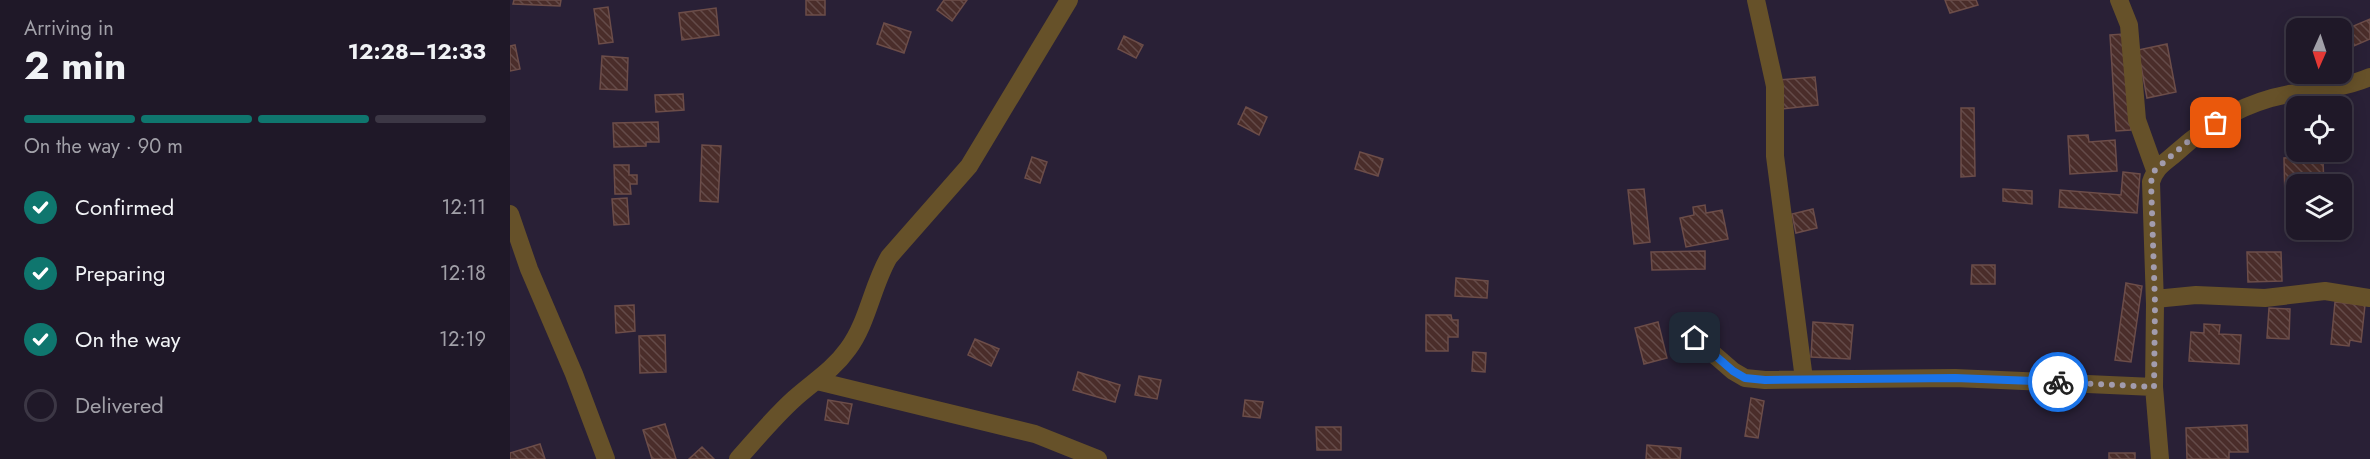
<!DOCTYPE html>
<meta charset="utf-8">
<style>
body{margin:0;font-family:Jost,sans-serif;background:#272130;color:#f1f3f6;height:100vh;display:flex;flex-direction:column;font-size:22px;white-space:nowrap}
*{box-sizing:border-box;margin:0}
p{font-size:20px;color:#a1a0a8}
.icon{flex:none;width:33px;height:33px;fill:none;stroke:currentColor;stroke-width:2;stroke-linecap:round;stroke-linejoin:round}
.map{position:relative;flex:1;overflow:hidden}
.panel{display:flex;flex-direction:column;background:#1f1828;width:510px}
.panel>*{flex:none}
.needle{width:39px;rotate:183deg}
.tools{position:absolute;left:1776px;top:18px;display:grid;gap:12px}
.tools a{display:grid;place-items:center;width:66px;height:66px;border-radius:12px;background:#1f1828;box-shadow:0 3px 15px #0003,0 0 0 2px #3c3745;font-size:30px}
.pin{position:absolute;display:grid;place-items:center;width:51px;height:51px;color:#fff;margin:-26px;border-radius:12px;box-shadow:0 3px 9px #0006}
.courier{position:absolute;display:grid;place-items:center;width:60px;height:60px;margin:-30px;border:4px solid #1a73e8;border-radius:50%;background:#fff;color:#222;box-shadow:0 2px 8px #0007}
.overview em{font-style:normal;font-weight:700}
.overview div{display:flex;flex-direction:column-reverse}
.overview{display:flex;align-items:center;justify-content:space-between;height:102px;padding:0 24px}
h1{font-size:39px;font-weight:700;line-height:45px}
.bar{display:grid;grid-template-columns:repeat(4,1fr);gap:9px 6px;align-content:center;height:72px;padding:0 24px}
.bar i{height:8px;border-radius:4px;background:#3c3745}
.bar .selected{background:#0f766e}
.bar p{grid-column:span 4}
ol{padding:0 24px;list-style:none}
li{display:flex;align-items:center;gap:18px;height:66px}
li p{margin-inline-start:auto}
li .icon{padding:6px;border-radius:50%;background:#0f766e;color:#fff;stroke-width:4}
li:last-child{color:#a1a0a8}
li i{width:33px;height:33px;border:3px solid #3c3745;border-radius:50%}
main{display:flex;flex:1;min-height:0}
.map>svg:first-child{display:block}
</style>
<main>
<section class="panel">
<div class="overview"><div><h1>2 min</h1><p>Arriving in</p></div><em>12:28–12:33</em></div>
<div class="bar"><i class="selected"></i><i class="selected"></i><i class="selected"></i><i></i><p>On the way · 90 m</p></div>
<ol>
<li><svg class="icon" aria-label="check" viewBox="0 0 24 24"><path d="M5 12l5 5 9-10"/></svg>Confirmed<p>12:11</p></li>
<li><svg class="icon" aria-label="check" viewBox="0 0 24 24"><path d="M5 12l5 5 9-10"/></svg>Preparing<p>12:18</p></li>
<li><svg class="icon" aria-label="check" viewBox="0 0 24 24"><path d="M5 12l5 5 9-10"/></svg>On the way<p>12:19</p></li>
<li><i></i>Delivered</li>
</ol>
</section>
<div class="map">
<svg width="1860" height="459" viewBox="0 0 1860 459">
<defs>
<pattern id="building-back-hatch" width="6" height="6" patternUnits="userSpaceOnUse" patternTransform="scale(1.5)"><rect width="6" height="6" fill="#4a2d2a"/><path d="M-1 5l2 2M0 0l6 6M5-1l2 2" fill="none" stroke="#644b49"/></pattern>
</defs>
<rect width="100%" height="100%" fill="#292036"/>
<path fill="url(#building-back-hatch)" stroke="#6c4d49" stroke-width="1.5" d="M 4,0 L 51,0 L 50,6 L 3,4 Z
M 296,0 L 315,0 L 315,15 L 296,15 Z
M 434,0 L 457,0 L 442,21 L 427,10 Z
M 1435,0 L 1466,0 L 1468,5 L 1440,13 Z
M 98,7 L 103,42 L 89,44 L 84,9 Z
M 206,8 L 209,35 L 172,40 L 169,13 Z
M 1860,19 L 1860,39 L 1839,48 L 1832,31 Z
M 374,23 L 401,32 L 394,53 L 367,44 Z
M 1614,34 L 1621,130 L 1606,131 L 1600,35 Z
M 614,36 L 633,45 L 626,58 L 608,49 Z
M 1657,44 L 1666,92 L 1637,98 L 1628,50 Z
M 5,45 L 10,69 L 0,71 L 0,46 Z
M 92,56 L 118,58 L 117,90 L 90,89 Z
M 1305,77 L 1308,105 L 1272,109 L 1269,80 Z
M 173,94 L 174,110 L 146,112 L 145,95 Z
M 736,107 L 757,117 L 749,135 L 728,124 Z
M 1451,108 L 1464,108 L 1465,176 L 1451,177 Z
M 148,122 L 149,142 L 136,142 L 136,146 L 104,147 L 103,123 Z
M 1578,135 L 1579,142 L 1605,140 L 1607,171 L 1560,174 L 1558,136 Z
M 192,145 L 211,146 L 208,202 L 190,201 Z
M 850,152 L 873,159 L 868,176 L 845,169 Z
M 522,157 L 537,162 L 530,183 L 515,178 Z
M 1797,157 L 1797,163 L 1813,162 L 1814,184 L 1786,184 L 1786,198 L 1775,199 L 1774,158 Z
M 104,165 L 119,165 L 119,175 L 127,175 L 127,184 L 120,184 L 121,194 L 105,194 Z
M 1613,172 L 1630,174 L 1627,213 L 1549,207 L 1550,190 L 1611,195 Z
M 1134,189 L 1140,242 L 1124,244 L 1118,190 Z
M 1493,189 L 1522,191 L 1522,204 L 1493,201 Z
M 117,198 L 119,224 L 104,225 L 102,199 Z
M 1195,205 L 1196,213 L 1212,210 L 1218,239 L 1176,247 L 1170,218 L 1184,215 L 1183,207 Z
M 1303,209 L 1307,228 L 1286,233 L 1282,214 Z
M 1195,251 L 1195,269 L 1142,270 L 1141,252 Z
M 1737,252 L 1771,252 L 1772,281 L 1738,282 Z
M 1462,265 L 1485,265 L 1485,284 L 1461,284 Z
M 946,278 L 978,281 L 977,298 L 945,296 Z
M 1616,283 L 1632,286 L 1621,362 L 1605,360 Z
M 1825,302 L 1855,305 L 1851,342 L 1840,340 L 1839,346 L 1821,344 Z
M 124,305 L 125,331 L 106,333 L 105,306 Z
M 1759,308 L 1780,309 L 1779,339 L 1757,338 Z
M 916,315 L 941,315 L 942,320 L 948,320 L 948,337 L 938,337 L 938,351 L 916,351 Z
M 1148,322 L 1157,358 L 1134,364 L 1125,328 Z
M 1303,322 L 1343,325 L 1340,359 L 1301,357 Z
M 1694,324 L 1710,325 L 1709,334 L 1731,335 L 1729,364 L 1679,361 L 1681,332 L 1694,333 Z
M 155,335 L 156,372 L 130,373 L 129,336 Z
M 465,339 L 489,349 L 481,366 L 458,355 Z
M 963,352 L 976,353 L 975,372 L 962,371 Z
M 568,372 L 610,385 L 605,402 L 563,390 Z
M 629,376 L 651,380 L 647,399 L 625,395 Z
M 1241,398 L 1254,401 L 1248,438 L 1235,436 Z
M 318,400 L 342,404 L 338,424 L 315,420 Z
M 735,400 L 753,402 L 750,418 L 733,416 Z
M 155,424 L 166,459 L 142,459 L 133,430 Z
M 1737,425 L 1738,452 L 1719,452 L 1719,459 L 1677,459 L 1676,428 Z
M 806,427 L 831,427 L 831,450 L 807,450 Z
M 30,444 L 35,459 L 0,459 L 0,453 Z
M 1137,445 L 1171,448 L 1170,459 L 1136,459 Z
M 192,447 L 204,459 L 179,459 Z
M 1599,453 L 1625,453 L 1625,459 L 1599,459 Z"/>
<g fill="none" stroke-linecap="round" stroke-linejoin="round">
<path stroke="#665129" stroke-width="18" d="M 1246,0 L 1265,86 L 1265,156 L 1294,379
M 1609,0 L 1619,25 L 1627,120 L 1645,170
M 0,214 L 19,269 L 64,374 L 96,459
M 1645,299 L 1686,295 L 1755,298 L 1815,291 L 1860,298
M 1185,338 L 1223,371 L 1235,378 L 1255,380 L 1445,378 L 1644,387
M 307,381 L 525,434 L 588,459
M 228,459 C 246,439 264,417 284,399 C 303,382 323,370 338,349 C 358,322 362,286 379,257 L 459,166 L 559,0
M 1650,459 L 1644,387 L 1645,304 L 1641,182 C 1646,166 1655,163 1667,152 C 1699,123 1736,102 1779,94 C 1806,90 1835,88 1860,77"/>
</g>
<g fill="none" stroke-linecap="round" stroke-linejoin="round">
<path stroke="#a29cad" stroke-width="6" stroke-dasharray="0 10.8" d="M 1548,382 L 1644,387 L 1645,304 L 1641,182 L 1645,170 L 1689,132 L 1706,123"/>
<path stroke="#1a73e8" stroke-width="8" d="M 1185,338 L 1223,371 L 1235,378 L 1255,380 L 1445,378 L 1548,382"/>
</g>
</svg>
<div class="tools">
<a><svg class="needle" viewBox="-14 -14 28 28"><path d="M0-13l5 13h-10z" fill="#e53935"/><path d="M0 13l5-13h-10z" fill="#a1a0a8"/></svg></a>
<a><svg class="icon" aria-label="locate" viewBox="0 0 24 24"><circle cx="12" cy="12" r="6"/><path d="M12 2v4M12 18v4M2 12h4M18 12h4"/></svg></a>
<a><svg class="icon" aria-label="layers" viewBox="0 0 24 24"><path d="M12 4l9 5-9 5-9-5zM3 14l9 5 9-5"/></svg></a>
</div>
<div class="pin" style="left:1706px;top:123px;background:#ea580c"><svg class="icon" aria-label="bag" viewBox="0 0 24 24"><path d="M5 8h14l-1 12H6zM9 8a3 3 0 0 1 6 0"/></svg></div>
<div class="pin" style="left:1185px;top:338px;background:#1f2937"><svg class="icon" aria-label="home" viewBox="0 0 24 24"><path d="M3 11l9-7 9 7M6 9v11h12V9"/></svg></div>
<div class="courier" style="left:1548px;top:382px"><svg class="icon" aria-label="bike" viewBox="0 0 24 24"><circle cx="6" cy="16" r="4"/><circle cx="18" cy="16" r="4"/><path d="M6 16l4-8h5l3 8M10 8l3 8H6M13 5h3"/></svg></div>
</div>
</main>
